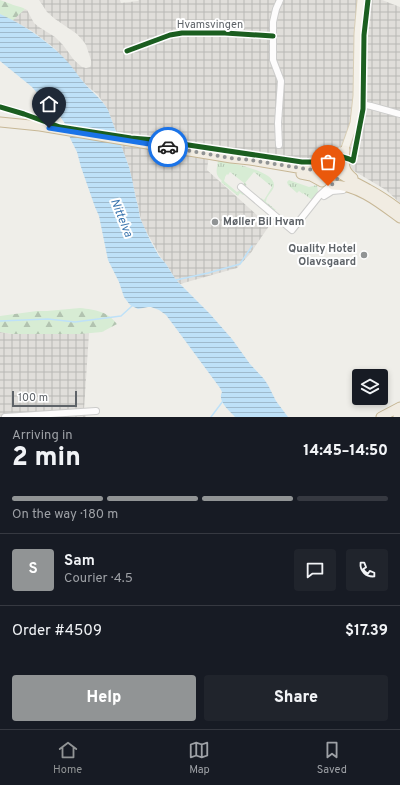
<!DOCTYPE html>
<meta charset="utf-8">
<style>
body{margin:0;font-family:Overpass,sans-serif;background:#20242c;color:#f1f3f6;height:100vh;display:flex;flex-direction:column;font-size:15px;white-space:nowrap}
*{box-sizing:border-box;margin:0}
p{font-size:13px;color:#9ea1a6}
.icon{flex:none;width:22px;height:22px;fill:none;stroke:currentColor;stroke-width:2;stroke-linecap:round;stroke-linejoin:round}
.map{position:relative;height:417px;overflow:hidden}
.drawer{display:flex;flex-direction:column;background:#171b24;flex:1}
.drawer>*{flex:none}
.buttons{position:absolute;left:352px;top:369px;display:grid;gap:8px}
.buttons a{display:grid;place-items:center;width:36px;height:36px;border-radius:4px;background:#171b24;box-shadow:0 2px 6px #0003;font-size:20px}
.scale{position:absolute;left:12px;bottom:10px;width:65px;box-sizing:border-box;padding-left:4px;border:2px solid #5e6368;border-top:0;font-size:11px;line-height:14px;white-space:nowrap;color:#5e6368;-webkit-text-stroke:3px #fff;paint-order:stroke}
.pin{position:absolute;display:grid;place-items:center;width:34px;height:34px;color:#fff;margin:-41px -17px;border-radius:50% 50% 50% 0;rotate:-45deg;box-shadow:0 0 4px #0007}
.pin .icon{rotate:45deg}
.courier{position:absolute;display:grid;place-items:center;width:40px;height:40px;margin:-20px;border:3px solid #1a73e8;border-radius:50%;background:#fff;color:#222;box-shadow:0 1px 5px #0007}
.headline em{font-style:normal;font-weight:800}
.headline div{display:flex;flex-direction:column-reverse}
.headline{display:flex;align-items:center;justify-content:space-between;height:68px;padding:0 12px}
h1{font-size:26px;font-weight:800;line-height:30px}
.bar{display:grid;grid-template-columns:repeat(4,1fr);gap:6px 4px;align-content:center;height:48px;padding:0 12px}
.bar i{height:5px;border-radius:3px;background:#363941}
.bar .on{background:#919495}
.bar p{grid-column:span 4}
.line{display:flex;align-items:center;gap:10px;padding:0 12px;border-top:1px solid #363941}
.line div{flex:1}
.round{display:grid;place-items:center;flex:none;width:42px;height:42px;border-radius:4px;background:#20242c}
.action{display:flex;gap:8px;margin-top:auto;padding:8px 12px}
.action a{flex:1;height:46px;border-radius:4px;background:#919495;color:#fff;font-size:16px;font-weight:800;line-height:46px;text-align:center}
.action a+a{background:#20242c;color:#f1f3f6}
.tabs{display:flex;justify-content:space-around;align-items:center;height:56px;border-top:1px solid #363941;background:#171b24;font-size:11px;color:#9ea1a6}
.tabs a{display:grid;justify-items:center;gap:2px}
.tabs .on{color:#919495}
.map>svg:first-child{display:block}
</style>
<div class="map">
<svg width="400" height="417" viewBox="0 0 400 417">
<defs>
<pattern id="industrial-grid" width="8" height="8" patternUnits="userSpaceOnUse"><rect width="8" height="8" fill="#e0deda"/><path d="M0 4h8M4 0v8" fill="none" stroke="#b9b8b5"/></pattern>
<pattern id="grass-tufts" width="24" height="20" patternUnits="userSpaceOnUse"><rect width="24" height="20" fill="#d7ecd4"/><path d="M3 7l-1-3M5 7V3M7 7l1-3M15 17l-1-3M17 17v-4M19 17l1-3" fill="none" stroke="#b2c3b0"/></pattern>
<pattern id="forest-firs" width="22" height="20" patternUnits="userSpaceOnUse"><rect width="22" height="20" fill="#d7ecd4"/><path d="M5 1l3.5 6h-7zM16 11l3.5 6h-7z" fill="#b2c3b0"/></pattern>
<pattern id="water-rules" width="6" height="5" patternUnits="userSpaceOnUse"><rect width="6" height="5" fill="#bee1f8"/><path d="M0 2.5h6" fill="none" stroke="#9ebacd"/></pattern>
</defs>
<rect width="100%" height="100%" fill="#efeee9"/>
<path fill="url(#industrial-grid)" d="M 39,0 L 120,0 L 121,3 L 138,1 L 139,0 L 382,0 L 400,7 L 400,203 L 386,190 L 349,168 L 210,147 L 207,170 L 269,226 L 250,254 L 237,268 L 180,284 L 176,280 L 166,264 L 160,256 L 142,224 L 129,167 L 108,110 L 98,95 L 86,85 L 66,61 L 53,47 L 32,31 L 12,20 L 25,9 L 27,10 L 34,23 L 39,27 L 55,37 L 63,45 L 74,60 L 82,67 L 86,68 L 90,67 L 91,65 L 91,60 L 86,45 L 84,42 L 77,34 L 55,19 L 47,12 Z
M 0,332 L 13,334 L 41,334 L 89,333 L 84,410 L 86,417 L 0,417 Z"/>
<path fill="url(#grass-tufts)" d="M 218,160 C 229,163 274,170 274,185 C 274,191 266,195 266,202 L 276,210 L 273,210 L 260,199 L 261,198 L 264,200 L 272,187 L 254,172 L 245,183 L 247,185 L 245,186 L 242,186 L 244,183 L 230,172 L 228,175 L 227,174 L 225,177 L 225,178 L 224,181 L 237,192 L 240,190 L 246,194 L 243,195 L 240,193 L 238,196 L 221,182 L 222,181 C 214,174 217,170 218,160 Z
M 289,180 L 309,187 L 317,185 L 318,192 L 312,200 L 303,193 L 303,194 L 299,191 L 297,193 L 288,185 L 287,182 Z"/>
<path fill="url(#forest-firs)" d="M 0,0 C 4,1 7,3 11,4 C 15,6 20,6 25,9 L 12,21 L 0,14 Z
M 80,308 C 96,310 107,311 117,324 L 102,332 L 80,334 L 13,334 L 0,332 L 0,316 L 37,311 L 47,311 Z"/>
<path fill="url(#water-rules)" d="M 0,14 C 24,25 45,39 64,58 C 72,66 78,76 85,84 C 94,94 101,98 108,110 L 129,167 L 132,179 L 136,199 L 138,206 L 140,218 L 150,240 L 159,256 L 166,264 L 176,280 L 210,314 L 232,339 L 250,364 L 264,379 L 268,385 L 276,401 L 288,417 L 235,417 C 229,410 217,401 222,392 L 220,388 L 175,327 L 166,315 L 159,310 L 151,307 L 148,307 L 138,309 L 130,305 L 124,297 L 119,282 L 108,260 L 99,216 L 95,207 L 81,167 L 77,152 L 70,138 L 68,128 L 59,115 L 49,107 L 32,87 L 0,61 Z"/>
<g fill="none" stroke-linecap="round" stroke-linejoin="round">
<path stroke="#bee1f8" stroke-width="1.5" d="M 176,281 L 176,280 L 208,273 L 240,264 L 252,246
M 0,321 L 48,319 L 75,322 L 121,316 L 132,306
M 211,417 L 223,401"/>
<defs>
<path id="minor" d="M 127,51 L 170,35 L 182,33 L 225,33 L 273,36
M 356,103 L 371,106 L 400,114
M 279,145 L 278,123 L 281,81 L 273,60 L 273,22 L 276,9 L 280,0
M 241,187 L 292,230 L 319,196 L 330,186
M 324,196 L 332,191 L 343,190
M 5,417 L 96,411"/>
<path id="major" d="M 328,169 L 335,161 L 340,151
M 337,171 L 354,123 L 357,96 L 358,34 L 361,0"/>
<path id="highway" d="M 0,122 L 40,126 L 231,158 L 250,160 L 309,170 L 317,171 L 325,170
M 345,150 C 344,163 342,169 353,178
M 338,172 C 347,179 358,183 368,189 C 379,195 390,202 400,210
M 301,174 L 311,176 L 322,182
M 333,185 C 358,185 381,204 400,218
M 381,417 L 400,407
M 398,417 L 400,416"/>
</defs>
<use href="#minor" stroke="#cccccb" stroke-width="8"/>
<use href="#major" stroke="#d8ceb6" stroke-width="9"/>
<use href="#highway" stroke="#c7b795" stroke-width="11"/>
<use href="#minor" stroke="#fdfcfc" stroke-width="6"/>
<use href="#major" stroke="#f4f1e9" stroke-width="7"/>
<use href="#highway" stroke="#f1ece2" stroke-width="9"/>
<defs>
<path id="cycleway" d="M 127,51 L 170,35 L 182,33 L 225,33 L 273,36
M 0,107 L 24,114 L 60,127 L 131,138 L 155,140 L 302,162 L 313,162 L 333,154 L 349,159 L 353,161 L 363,109 L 364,35 L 368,0"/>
</defs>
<use href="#cycleway" stroke="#fff" stroke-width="8"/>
<use href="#cycleway" stroke="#1b5e20" stroke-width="5"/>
</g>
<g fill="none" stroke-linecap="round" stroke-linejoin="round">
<path stroke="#919495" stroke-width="4" stroke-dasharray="0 7.2" d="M 168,147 L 230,158 L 250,160 L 313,170 C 316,171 319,171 322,171 C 327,170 330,167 335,170 C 343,174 335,185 328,186"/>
<path stroke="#1a73e8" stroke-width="5" d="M 49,128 L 168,147"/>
</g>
<g fill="#919495" stroke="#fff" stroke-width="1.5">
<circle cx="215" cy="222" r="4"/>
<circle cx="364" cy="255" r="4"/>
</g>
<g text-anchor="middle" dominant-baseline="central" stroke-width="4" stroke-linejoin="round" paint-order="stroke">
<g font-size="11" fill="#5e6368" stroke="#fff">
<text x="210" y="25">Hvamsvingen</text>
</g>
<g font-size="11" font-weight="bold" fill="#5e6368" stroke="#fff" text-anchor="start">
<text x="223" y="222">Møller Bil Hvam</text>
<text x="356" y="249" text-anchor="end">Quality Hotel<tspan x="356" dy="13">Olavsgaard</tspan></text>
</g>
<g font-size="12" font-style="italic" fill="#3c76af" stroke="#fff">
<text transform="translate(121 218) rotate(68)">Nittelva</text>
</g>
</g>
</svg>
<div class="buttons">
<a><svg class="icon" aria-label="layers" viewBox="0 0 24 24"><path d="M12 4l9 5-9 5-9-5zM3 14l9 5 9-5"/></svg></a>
</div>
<div class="scale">100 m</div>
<div class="pin" style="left:328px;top:186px;background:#ea580c"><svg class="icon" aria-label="bag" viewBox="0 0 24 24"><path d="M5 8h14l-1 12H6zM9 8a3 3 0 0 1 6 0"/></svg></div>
<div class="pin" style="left:49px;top:128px;background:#1f2937"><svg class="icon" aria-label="home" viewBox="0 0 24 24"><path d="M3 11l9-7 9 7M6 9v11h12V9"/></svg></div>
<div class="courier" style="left:168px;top:147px"><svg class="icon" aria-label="car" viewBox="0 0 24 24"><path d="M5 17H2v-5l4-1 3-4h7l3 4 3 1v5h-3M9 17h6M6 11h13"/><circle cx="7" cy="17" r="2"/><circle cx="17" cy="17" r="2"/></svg></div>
</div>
<section class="drawer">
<div class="headline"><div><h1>2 min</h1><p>Arriving in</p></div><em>14:45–14:50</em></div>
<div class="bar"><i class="on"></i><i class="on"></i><i class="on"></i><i></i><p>On the way · 180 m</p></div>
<div class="line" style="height:72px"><b class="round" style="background:#919495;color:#fff">S</b><div><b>Sam</b><p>Courier · 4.5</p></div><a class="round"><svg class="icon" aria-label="chat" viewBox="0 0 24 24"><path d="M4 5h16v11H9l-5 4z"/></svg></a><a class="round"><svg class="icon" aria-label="phone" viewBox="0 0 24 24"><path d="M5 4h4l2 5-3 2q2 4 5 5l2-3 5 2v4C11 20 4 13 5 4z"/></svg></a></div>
<div class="line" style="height:52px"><div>Order #4509</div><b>$17.39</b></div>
<div class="action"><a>Help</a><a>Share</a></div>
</section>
<nav class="tabs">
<a class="on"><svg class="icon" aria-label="home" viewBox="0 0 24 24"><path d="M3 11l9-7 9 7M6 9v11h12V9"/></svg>Home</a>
<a><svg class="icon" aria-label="map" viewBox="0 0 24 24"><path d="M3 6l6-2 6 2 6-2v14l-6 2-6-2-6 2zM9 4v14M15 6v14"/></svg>Map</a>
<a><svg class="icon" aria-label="saved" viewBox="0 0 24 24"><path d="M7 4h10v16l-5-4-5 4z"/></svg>Saved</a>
</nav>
